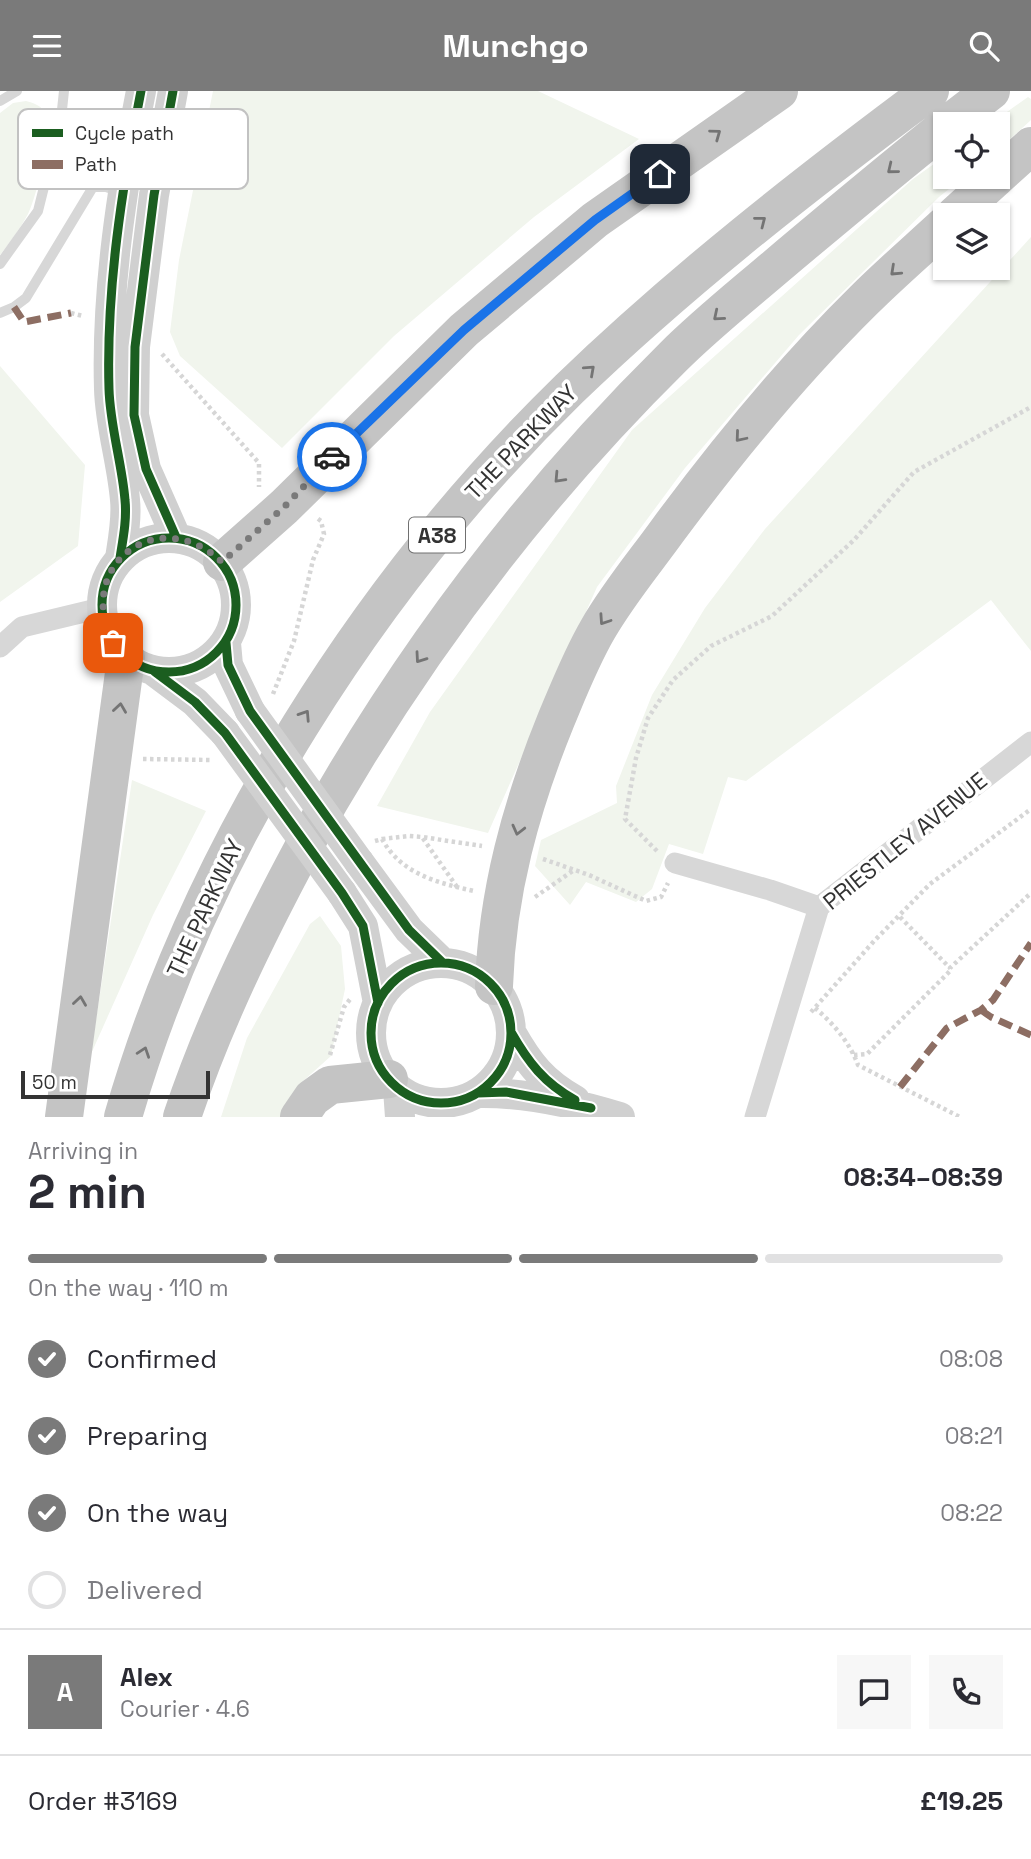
<!DOCTYPE html>
<meta charset="utf-8">
<style>
body{margin:0;font-family:"Space Grotesk",sans-serif;background:#f7f7f7;color:#2b2b33;height:100vh;display:flex;flex-direction:column;font-size:26px;white-space:nowrap}
*{box-sizing:border-box;margin:0}
p{font-size:23px;color:#7c7c81}
.icon{flex:none;width:38px;height:38px;fill:none;stroke:currentColor;stroke-width:2;stroke-linecap:round;stroke-linejoin:round}
.map{position:relative;height:1026px;overflow:hidden}
.panel{display:flex;flex-direction:column;background:#fff;flex:1}
.panel>*{flex:none}
.buttons{position:absolute;left:933px;top:21px;display:grid;gap:14px}
.buttons a{display:grid;place-items:center;width:77px;height:77px;border-radius:0px;background:#fff;box-shadow:0 2px 5px #0004;font-size:35px}
.scale{position:absolute;left:21px;bottom:18px;width:189px;box-sizing:border-box;padding-left:7px;border:4px solid #333;border-top:0;font-size:19px;line-height:24px;white-space:nowrap;color:#333;-webkit-text-stroke:5px #fff;paint-order:stroke}
.pin{position:absolute;display:grid;place-items:center;width:60px;height:60px;color:#fff;margin:-30px;border-radius:14px;box-shadow:0 4px 10px #0006}
.courier{position:absolute;display:grid;place-items:center;width:70px;height:70px;margin:-35px;border:5px solid #1a73e8;border-radius:50%;background:#fff;color:#222;box-shadow:0 2px 9px #0007}
.head em{font-style:normal;font-weight:700}
.head div{display:flex;flex-direction:column-reverse}
.head{display:flex;align-items:center;justify-content:space-between;height:119px;padding:0 28px}
h1{font-size:46px;font-weight:700;line-height:52px}
.bar{display:grid;grid-template-columns:repeat(4,1fr);gap:10px 7px;align-content:center;height:84px;padding:0 28px}
.bar i{height:9px;border-radius:5px;background:#e1e1e2}
.bar .selected{background:#7a7a7a}
.bar p{grid-column:span 4}
.line{display:flex;align-items:center;gap:18px;padding:0 28px;border-top:2px solid #e1e1e2}
.line div{flex:1}
.round{display:grid;place-items:center;flex:none;width:74px;height:74px;border-radius:0px;background:#f7f7f7}
ol{padding:0 28px;list-style:none}
li{display:flex;align-items:center;gap:21px;height:77px}
li p{margin-inline-start:auto}
li .icon{padding:7px;border-radius:50%;background:#7a7a7a;color:#fff;stroke-width:4}
li:last-child{color:#7c7c81}
li i{width:38px;height:38px;border:4px solid #e1e1e2;border-radius:50%}
header{display:flex;justify-content:space-between;align-items:center;height:91px;padding:0 28px;background:#7a7a7a;color:#fff;font-size:32px;font-weight:700}
.map>svg:first-child{display:block}
</style>
<header><svg class="icon" aria-label="menu" viewBox="0 0 24 24"><path d="M4 6h16M4 12h16M4 18h16"/></svg>Munchgo<svg class="icon" aria-label="search" viewBox="0 0 24 24"><circle cx="10" cy="10" r="6"/><path d="M15 15l6 6"/></svg></header>
<div class="map">
<svg width="1031" height="1026" viewBox="0 0 1031 1026">
<rect width="100%" height="100%" fill="#fff"/>
<path fill="#f1f5ed" d="M 213,0 L 538,0 L 639,48 L 534,126 L 394,245 L 282,357 L 180,265 L 170,241 L 179,169 Z
M 1028,6 L 1031,8 L 1031,29 L 998,59 L 998,33 L 990,33 Z
M 26,10 C 33,12 41,14 44,21 C 54,39 37,104 28,123 C 20,138 10,151 0,164 L 0,22 L 13,12 Z
M 945,65 L 945,86 L 964,86 L 939,106 L 799,244 L 685,377 L 597,496 L 488,742 L 377,715 L 430,621 L 632,339 L 913,88 Z
M 1031,146 L 1031,560 L 991,509 L 746,690 L 728,686 L 703,763 L 669,753 L 652,798 L 636,811 L 586,791 L 570,814 L 535,775 L 541,749 L 617,712 L 616,695 L 652,604 L 705,517 L 765,438 Z
M 0,275 L 85,374 L 78,455 L 0,511 Z
M 132,689 L 206,720 L 153,824 L 91,963 Z
M 320,825 L 341,855 L 345,898 L 331,965 L 302,991 L 280,1026 L 221,1026 L 247,947 L 310,833 Z"/>
<g fill="none" stroke-linecap="round" stroke-linejoin="round">
<path stroke="#d6d6d6" stroke-width="4.5" stroke-dasharray="3.5 3.5" stroke-linecap="butt" d="M 71,222 L 83,225
M 162,263 L 259,372 L 259,396
M 273,603 L 294,550 L 313,469 L 324,443 L 321,430 L 317,427
M 143,668 L 211,669
M 382,748 L 409,745 L 422,746
M 375,750 L 382,748 C 401,783 438,792 474,800
M 657,760 L 625,728 L 636,667 L 648,627 L 673,589 L 711,555 L 772,525 L 854,449 L 914,381 L 1031,316
M 543,768 L 589,784 L 646,810 L 661,806 L 668,792
M 457,796 L 422,746 L 482,755
M 535,806 L 574,779
M 900,826 L 950,877
M 815,917 C 833,932 850,952 858,974 L 960,1026
M 811,921 L 875,849 L 930,793 L 1031,718
M 330,964 L 344,916 L 351,907
M 854,964 L 867,963 L 951,879 L 950,877 L 1031,802"/>
<path stroke="#d7d7d7" stroke-width="10" d="M 0,10 L 17,0
M 0,173 L 38,120 L 61,28 L 64,0
M 0,222 L 14,216 L 26,207 L 93,96 L 106,96 L 121,101"/>
<path stroke="#d7d7d7" stroke-width="21" d="M 0,556 L 22,536 L 101,517
M 675,772 L 770,799 L 819,816
M 755,1026 L 819,816 L 1031,651"/>
<path stroke="#d0d0d0" stroke-width="30" d="M 173,0 L 154,104 L 135,256 L 134,324 L 146,378 L 176,446
M102 514a67 67 0 1 1 134 0a67 67 0 1 1-134 0Z
M 120,467 C 123,448 127,428 125,409 C 122,372 110,335 109,298 C 106,198 122,97 141,0
M 226,552 L 228,574 L 250,620
M 155,581 L 195,611 L 225,642
M 359,771 L 409,839 L 443,872
M 342,802 L 363,835 L 378,912
M371 942a70 70 0 1 1 140 0a70 70 0 1 1-140 0Z
M 511,941 C 529,973 543,991 575,1009
M 398,998 L 400,1026
M 478,1002 C 526,1001 574,1012 620,1026"/>
<path stroke="#c4c4c4" stroke-width="38" d="M 948,33 L 991,0
M 998,85 L 1031,55
M 955,124 L 997,86
M 222,471 L 284,416 L 464,239 L 595,129 L 779,0
M 494,895 C 497,802 521,715 556,629 C 569,598 581,567 598,538 C 618,503 645,471 668,439 C 728,358 792,280 864,209 C 890,183 918,159 945,134
M 64,1026 L 126,567
M 123,1026 C 200,758 370,492 569,298 C 681,190 805,93 930,0
M 182,1026 C 213,933 256,845 302,759 C 402,577 524,413 673,266 C 704,235 739,207 773,178 C 830,130 887,82 945,36
M 299,1026 L 312,1007 L 330,994 L 389,988"/>
<path stroke="#d0d0d0" stroke-width="30" d="M 250,620 L 359,771
M 225,642 L 342,802"/>
<path stroke="#8d6e63" stroke-width="7" stroke-dasharray="14 7" stroke-linecap="butt" d="M 14,216 L 24,231 L 71,222
M 981,919 L 991,926 L 1031,944
M 900,996 L 947,937 L 981,919 L 993,909 L 1031,852"/>
<defs>
<path id="cycleway" d="M 173,0 L 154,104 L 135,256 L 134,324 L 146,378 L 176,446
M102 514a67 67 0 1 1 134 0a67 67 0 1 1-134 0Z
M 120,467 C 123,448 127,428 125,409 C 122,372 110,335 109,298 C 106,198 122,97 141,0
M 226,552 L 228,574 L 250,620 L 409,839 L 443,872
M 155,581 L 195,611 L 225,642 L 342,802 L 363,835 L 378,912
M371 942a70 70 0 1 1 140 0a70 70 0 1 1-140 0Z
M 511,941 C 528,971 544,992 575,1009
M 478,1002 L 506,1001 L 591,1017"/>
</defs>
<use href="#cycleway" stroke="#fff" stroke-width="13"/>
<use href="#cycleway" stroke="#1b5e20" stroke-width="9"/>
</g>
<defs><path id="oneway-chevron" d="M-2-3.5L2.5 0L-2 3.5" fill="none" stroke-width="1.6" stroke-linecap="round" stroke-linejoin="round" transform="scale(1.75)"/></defs>
<g stroke="#747474">
<use href="#oneway-chevron" transform="translate(716 43) rotate(-36)"/>
<use href="#oneway-chevron" transform="translate(892 78) rotate(141)"/>
<use href="#oneway-chevron" transform="translate(761 130) rotate(-38)"/>
<use href="#oneway-chevron" transform="translate(895 180) rotate(137)"/>
<use href="#oneway-chevron" transform="translate(718 225) rotate(140)"/>
<use href="#oneway-chevron" transform="translate(590 279) rotate(-42)"/>
<use href="#oneway-chevron" transform="translate(740 346) rotate(130)"/>
<use href="#oneway-chevron" transform="translate(559 387) rotate(133)"/>
<use href="#oneway-chevron" transform="translate(604 529) rotate(124)"/>
<use href="#oneway-chevron" transform="translate(420 567) rotate(125)"/>
<use href="#oneway-chevron" transform="translate(120 617) rotate(-82)"/>
<use href="#oneway-chevron" transform="translate(305 624) rotate(-57)"/>
<use href="#oneway-chevron" transform="translate(518 739) rotate(104)"/>
<use href="#oneway-chevron" transform="translate(80 910) rotate(-82)"/>
<use href="#oneway-chevron" transform="translate(144 961) rotate(-71)"/>
</g>
<g fill="none" stroke-linecap="round" stroke-linejoin="round">
<path stroke="#7a7a7a" stroke-width="7" stroke-dasharray="0 12.6" d="M 113,552 C 74,474 158,411 222,471 L 284,416 L 332,366"/>
<path stroke="#1a73e8" stroke-width="9" d="M 332,366 L 464,239 L 595,129 L 660,83"/>
</g>
<g text-anchor="middle" dominant-baseline="central" stroke-width="7" stroke-linejoin="round" paint-order="stroke">
<rect fill="#fff" stroke="#707070" stroke-width="2" x="409" y="426.5" width="56" height="35" rx="5"/>
<g font-size="21" font-weight="bold" fill="#333">
<text x="437" y="444">A38</text>
</g>
<g font-size="23" fill="#333" stroke="#fff">
<text transform="translate(521 351) rotate(-46)">THE PARKWAY</text>
<text transform="translate(905 750) rotate(-39)">PRIESTLEY AVENUE</text>
<text transform="translate(205 817) rotate(-65)">THE PARKWAY</text>
</g>
</g>
<rect x="18" y="18" width="230" height="80" rx="10" fill="#fff" stroke="#c2c2c2" stroke-width="2"/>
<rect x="32" y="38" width="31" height="8" fill="#1b5e20"/>
<rect x="32" y="69" width="31" height="9" fill="#8d6e63"/>
<g font-size="19" fill="#333">
<text x="75" y="49">Cycle path</text>
<text x="75" y="80">Path</text>
</g>
</svg>
<div class="buttons">
<a><svg class="icon" aria-label="locate" viewBox="0 0 24 24"><circle cx="12" cy="12" r="6"/><path d="M12 2v4M12 18v4M2 12h4M18 12h4"/></svg></a>
<a><svg class="icon" aria-label="layers" viewBox="0 0 24 24"><path d="M12 4l9 5-9 5-9-5zM3 14l9 5 9-5"/></svg></a>
</div>
<div class="scale">50 m</div>
<div class="pin" style="left:113px;top:552px;background:#ea580c"><svg class="icon" aria-label="bag" viewBox="0 0 24 24"><path d="M5 8h14l-1 12H6zM9 8a3 3 0 0 1 6 0"/></svg></div>
<div class="pin" style="left:660px;top:83px;background:#1f2937"><svg class="icon" aria-label="home" viewBox="0 0 24 24"><path d="M3 11l9-7 9 7M6 9v11h12V9"/></svg></div>
<div class="courier" style="left:332px;top:366px"><svg class="icon" aria-label="car" viewBox="0 0 24 24"><path d="M5 17H2v-5l4-1 3-4h7l3 4 3 1v5h-3M9 17h6M6 11h13"/><circle cx="7" cy="17" r="2"/><circle cx="17" cy="17" r="2"/></svg></div>
</div>
<section class="panel">
<div class="head"><div><h1>2 min</h1><p>Arriving in</p></div><em>08:34–08:39</em></div>
<div class="bar"><i class="selected"></i><i class="selected"></i><i class="selected"></i><i></i><p>On the way · 110 m</p></div>
<ol>
<li><svg class="icon" aria-label="check" viewBox="0 0 24 24"><path d="M5 12l5 5 9-10"/></svg>Confirmed<p>08:08</p></li>
<li><svg class="icon" aria-label="check" viewBox="0 0 24 24"><path d="M5 12l5 5 9-10"/></svg>Preparing<p>08:21</p></li>
<li><svg class="icon" aria-label="check" viewBox="0 0 24 24"><path d="M5 12l5 5 9-10"/></svg>On the way<p>08:22</p></li>
<li><i></i>Delivered</li>
</ol>
<div class="line" style="height:126px"><b class="round" style="background:#7a7a7a;color:#fff">A</b><div><b>Alex</b><p>Courier · 4.6</p></div><a class="round"><svg class="icon" aria-label="chat" viewBox="0 0 24 24"><path d="M4 5h16v11H9l-5 4z"/></svg></a><a class="round"><svg class="icon" aria-label="phone" viewBox="0 0 24 24"><path d="M5 4h4l2 5-3 2q2 4 5 5l2-3 5 2v4C11 20 4 13 5 4z"/></svg></a></div>
<div class="line" style="height:91px"><div>Order #3169</div><b>£19.25</b></div>
</section>
